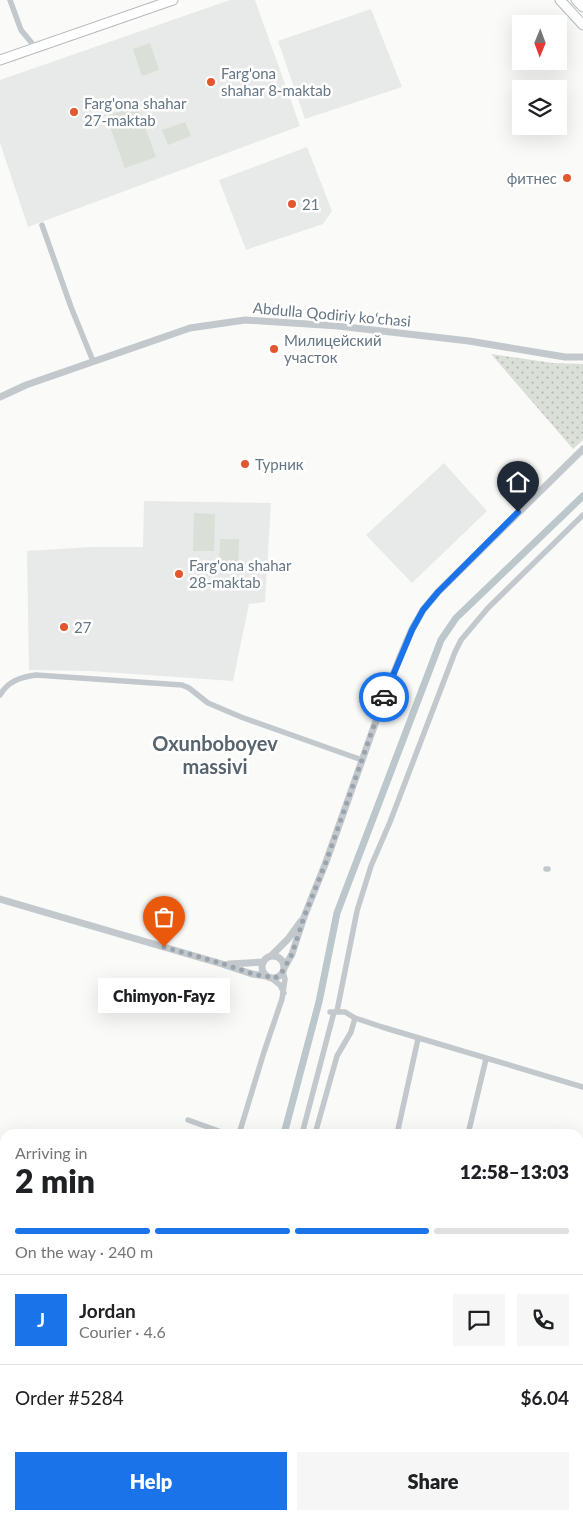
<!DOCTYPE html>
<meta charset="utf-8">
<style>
body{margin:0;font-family:Lato,sans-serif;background:#f6f6f6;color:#202124;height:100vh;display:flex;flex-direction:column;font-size:19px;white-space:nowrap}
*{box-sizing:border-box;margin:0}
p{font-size:16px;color:#757577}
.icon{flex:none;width:28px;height:28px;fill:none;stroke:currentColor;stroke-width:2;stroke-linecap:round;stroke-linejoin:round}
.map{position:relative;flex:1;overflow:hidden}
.sheet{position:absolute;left:0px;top:1129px;width:584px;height:391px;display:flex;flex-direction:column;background:#fff;border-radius:15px 15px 0 0;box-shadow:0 5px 20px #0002}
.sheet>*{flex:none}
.needle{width:32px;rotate:181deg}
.fabs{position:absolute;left:512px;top:15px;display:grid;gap:10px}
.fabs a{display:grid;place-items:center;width:55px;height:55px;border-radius:0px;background:#fff;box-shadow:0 5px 20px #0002;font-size:25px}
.pin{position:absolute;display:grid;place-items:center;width:42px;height:42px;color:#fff;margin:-51px -21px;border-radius:50% 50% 50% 0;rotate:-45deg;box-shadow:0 0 5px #0007}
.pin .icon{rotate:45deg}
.courier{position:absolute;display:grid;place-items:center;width:50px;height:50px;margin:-25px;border:4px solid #1a73e8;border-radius:50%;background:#fff;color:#222;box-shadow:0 1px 6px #0007}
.bubble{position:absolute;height:35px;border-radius:0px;background:#fff;box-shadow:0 5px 20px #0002;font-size:16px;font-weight:800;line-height:35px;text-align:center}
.overview em{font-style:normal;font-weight:800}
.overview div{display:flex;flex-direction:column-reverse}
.overview{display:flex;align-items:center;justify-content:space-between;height:85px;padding:0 15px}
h1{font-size:32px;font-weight:800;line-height:38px}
.bar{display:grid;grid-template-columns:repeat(4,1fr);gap:8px 5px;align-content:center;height:60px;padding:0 15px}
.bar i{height:6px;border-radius:4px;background:#e0e0e0}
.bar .active{background:#1a73e8}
.bar p{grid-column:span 4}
.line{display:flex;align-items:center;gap:12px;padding:0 15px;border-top:1px solid #e0e0e0}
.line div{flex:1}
.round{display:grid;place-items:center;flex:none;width:52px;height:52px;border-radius:0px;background:#f6f6f6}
.primary-button{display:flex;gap:10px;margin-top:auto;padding:10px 15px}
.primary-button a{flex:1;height:58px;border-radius:0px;background:#1a73e8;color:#fff;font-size:20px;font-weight:800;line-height:58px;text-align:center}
.primary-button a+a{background:#f6f6f6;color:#202124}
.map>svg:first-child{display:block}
</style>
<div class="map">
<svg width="583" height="1519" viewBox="0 0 583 1519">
<defs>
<pattern id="park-dots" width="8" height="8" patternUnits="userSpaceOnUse" patternTransform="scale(1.25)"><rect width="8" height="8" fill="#dadfd7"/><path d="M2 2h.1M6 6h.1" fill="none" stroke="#b4b9b4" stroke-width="1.8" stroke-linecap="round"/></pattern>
</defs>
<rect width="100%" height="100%" fill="#fafaf8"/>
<path fill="#e8e9e9" d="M 230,0 L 255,0 L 300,126 L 28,227 L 0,143 L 0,80 Z
M 371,9 L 402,87 L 305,119 L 278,41 Z
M 307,147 L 332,211 L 323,224 L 246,250 L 219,180 Z
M 444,463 L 487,511 L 412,583 L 366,535 Z
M 144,501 L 271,503 L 265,602 L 249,604 L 233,681 L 90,671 L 29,670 L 27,551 L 91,547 L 143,547 Z"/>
<path fill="#dadfd7" d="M 150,43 L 159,70 L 142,76 L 133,49 Z
M 137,105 L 156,157 L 125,168 L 106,116 Z
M 185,122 L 191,136 L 168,145 L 162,130 Z
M 194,513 L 215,514 L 214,551 L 193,551 Z
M 220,539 L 239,539 L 238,570 L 219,569 Z"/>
<path fill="url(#park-dots)" d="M 491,354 L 553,363 L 583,364 L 583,440 L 573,449 Z"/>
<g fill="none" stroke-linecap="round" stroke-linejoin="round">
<path stroke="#bbc7cb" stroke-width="7" d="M 284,1134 L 319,1002 L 337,913 L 441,640 L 456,618 L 583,496
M 113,1519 L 115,1515"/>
<defs>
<path id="primary" d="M 560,0 L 583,25
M 576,0 L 583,7
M 0,60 L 173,0"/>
</defs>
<use href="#primary" stroke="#b5babe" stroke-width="11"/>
<path stroke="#c3c8cc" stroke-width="5.5" d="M 10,0 L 21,30 L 36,48
M 42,225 L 71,307 L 93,361
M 0,695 C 8,681 21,677 36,675 L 182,685 L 189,688 L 208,703 L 241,717 L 362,760
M 546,869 L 548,869
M 271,978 L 280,985 L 284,993
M 337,1011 L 357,911 L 371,866 L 390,822 L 455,652 L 461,640 L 488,608 L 583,515
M 330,1012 L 345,1012 L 355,1018 L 382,1027 L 583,1087
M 188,1120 L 227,1134
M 239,1134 L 264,1052 L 282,999 L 285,979 L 283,972
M 302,1134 L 334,1012
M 315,1134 L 337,1056 L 351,1032 L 355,1018
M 397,1134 L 418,1039
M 468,1134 L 486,1059
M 0,1322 L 5,1325
M 579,1345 L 583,1347
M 579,1417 L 583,1417
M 579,1478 L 583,1480
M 295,1515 L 303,1519
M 455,1515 L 462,1519
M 136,1519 L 138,1515 L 145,1519
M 534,1519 L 535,1515"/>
<path stroke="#c3c8cc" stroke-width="7" d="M 0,397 L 26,385 L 190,328 L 245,320 L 338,326 L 469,341 L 565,357 L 583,357
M 0,899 L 222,964 L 252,974 L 266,976
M262 967a11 11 0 1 1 22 0a11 11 0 1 1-22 0Z
M 271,956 L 288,939 L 301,921
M 229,964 L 263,962
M 284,968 L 292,954 L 304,917 L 326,862 L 387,690 L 400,657 L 412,629 L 423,610 L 438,592 L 583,449"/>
<use href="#primary" stroke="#fff" stroke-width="9"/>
<defs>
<path id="rail" d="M 0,1404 L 5,1408
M 172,1515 L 178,1519"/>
</defs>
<use href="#rail" stroke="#a2aab0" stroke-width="4"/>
<use href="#rail" stroke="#fff" stroke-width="2" stroke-dasharray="5.5" stroke-linecap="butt"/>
</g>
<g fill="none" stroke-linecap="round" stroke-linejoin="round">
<path stroke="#99a4ac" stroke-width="5" stroke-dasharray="0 9" d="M 164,947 L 224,964 L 256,975 L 266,976 L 272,978 L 275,978 L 281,974 L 292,954 L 304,917 L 326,862 L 384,697"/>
<path stroke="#1a73e8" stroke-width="6" d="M 384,697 L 412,630 L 423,610 L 438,592 L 518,512"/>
</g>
<g fill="#e4572e" stroke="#fff" stroke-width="2">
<circle cx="211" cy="82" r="5"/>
<circle cx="74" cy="112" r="5"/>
<circle cx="567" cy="178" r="5"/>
<circle cx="292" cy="204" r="5"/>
<circle cx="274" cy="349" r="5"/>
<circle cx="245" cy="464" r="5"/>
<circle cx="179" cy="574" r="5"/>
<circle cx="64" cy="627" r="5"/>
</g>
<g text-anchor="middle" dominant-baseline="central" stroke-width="5" stroke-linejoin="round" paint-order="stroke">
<g font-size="15" fill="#657683" stroke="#fff" text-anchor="start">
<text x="221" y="73">Farg'ona<tspan x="221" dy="17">shahar 8-maktab</tspan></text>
<text x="84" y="103">Farg'ona shahar<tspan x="84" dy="17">27-maktab</tspan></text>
<text x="557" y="178" text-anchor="end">фитнес</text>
<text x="302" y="204">21</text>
<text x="284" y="340">Милицейский<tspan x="284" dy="17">участок</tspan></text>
<text x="255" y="464">Турник</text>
<text x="189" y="565">Farg'ona shahar<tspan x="189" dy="17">28-maktab</tspan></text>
<text x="74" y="627">27</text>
</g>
<g font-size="15" fill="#657683" stroke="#fff">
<text transform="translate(332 314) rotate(5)">Abdulla Qodiriy koʻchasi</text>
</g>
<g font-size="20" font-weight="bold" fill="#57646e" stroke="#fff">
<text x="215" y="743">Oxunboboyev<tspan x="215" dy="23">massivi</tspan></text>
</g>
</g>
</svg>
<div class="fabs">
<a><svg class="needle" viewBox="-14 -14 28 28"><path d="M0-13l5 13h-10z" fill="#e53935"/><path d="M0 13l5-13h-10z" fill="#757577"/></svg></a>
<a><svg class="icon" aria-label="layers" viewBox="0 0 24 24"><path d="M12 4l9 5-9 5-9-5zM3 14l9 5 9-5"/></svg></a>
</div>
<div class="pin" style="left:164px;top:947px;background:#ea580c"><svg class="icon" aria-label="bag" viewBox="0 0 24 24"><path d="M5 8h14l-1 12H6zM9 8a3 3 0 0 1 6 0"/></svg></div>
<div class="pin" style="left:518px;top:512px;background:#1f2937"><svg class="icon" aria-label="home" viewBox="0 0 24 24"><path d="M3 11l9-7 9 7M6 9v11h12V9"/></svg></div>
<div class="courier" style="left:384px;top:697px"><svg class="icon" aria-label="car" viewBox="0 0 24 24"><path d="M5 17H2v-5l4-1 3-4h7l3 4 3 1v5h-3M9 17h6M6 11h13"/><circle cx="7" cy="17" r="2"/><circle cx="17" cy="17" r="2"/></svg></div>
<div class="bubble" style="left:98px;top:978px;width:132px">Chimyon-Fayz</div>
<section class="sheet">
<div class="overview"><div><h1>2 min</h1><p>Arriving in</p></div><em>12:58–13:03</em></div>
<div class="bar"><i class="active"></i><i class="active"></i><i class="active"></i><i></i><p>On the way · 240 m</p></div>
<div class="line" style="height:90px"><b class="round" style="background:#1a73e8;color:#fff">J</b><div><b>Jordan</b><p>Courier · 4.6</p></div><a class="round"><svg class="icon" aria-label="chat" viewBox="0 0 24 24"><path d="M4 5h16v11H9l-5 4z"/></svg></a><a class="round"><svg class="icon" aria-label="phone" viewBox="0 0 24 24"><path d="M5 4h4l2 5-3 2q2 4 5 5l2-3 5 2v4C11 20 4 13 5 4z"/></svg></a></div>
<div class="line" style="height:65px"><div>Order #5284</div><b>$6.04</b></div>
<div class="primary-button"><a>Help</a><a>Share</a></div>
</section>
</div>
